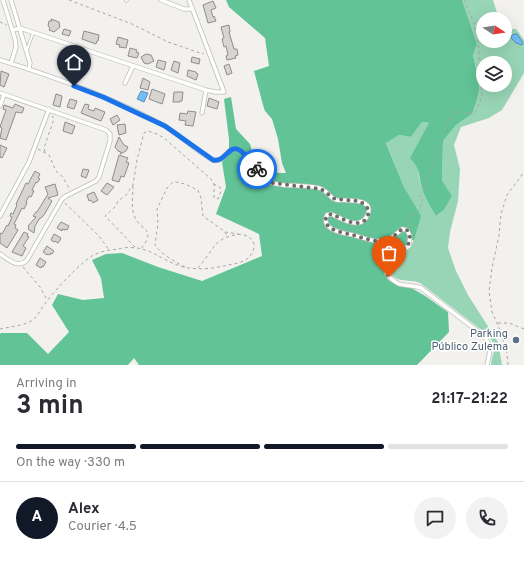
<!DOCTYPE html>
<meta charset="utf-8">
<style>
body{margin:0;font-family:Overpass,sans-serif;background:#f2f2f3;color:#2b2b33;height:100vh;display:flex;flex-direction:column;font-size:15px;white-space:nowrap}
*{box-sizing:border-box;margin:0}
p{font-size:13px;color:#7c7c81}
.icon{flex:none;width:22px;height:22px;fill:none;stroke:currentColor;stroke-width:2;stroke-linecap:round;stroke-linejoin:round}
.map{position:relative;height:365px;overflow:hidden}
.panel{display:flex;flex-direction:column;background:#fff;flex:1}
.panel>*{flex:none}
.needle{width:26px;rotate:102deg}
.tools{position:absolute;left:476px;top:12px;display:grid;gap:8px}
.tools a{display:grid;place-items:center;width:36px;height:36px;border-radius:50%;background:#fff;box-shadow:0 4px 16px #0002;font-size:20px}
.pin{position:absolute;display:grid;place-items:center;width:34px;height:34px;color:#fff;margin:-41px -17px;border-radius:50% 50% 50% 0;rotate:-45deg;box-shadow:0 0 4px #0007}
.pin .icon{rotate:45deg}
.courier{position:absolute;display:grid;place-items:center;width:40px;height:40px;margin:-20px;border:3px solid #1a73e8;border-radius:50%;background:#fff;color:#222;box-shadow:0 1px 5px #0007}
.summary em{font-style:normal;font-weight:700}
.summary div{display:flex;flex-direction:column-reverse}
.summary{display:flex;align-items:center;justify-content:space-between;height:68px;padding:0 16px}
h1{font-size:26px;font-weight:700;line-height:30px}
.bar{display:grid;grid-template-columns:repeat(4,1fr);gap:6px 4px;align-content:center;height:48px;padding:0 16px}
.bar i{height:5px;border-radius:3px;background:#e1e1e2}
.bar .selected{background:#111827}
.bar p{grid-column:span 4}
.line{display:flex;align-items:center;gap:10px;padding:0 16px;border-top:1px solid #e1e1e2}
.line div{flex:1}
.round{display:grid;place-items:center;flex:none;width:42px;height:42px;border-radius:21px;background:#f2f2f3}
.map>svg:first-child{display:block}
</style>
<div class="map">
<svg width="524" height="365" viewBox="0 0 524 365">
<rect width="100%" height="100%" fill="#f2f1ee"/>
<path fill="#98d5b6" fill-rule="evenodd" d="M 462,0 L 493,0 L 499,19 L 483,19 L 483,41 L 505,41 L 505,29 L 516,29 L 524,40 L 524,73 L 502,110 L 489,118 L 461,127 L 454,145 L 460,169 L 458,201 L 450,232 L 448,248 L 456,271 L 468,295 L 498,342 L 502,365 L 491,365 C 493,347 500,347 484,332 L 420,283 C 406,278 395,285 388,268 L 391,259 L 408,249 L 412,245 L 420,216 L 404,187 L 386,142 L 399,135 L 411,137 L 422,122 L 429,123 C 425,132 418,157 418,166 C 417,182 428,202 436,216 L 444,210 L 452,196 L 442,180 L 443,141 L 456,125 L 472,114 L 478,77 L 473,54 L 477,44 ZM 483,63 L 505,63 L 505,85 L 483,85 Z"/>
<path fill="#61c396" d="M 226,0 L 462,0 L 477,44 L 473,55 L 478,77 L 479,90 L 476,102 L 472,114 L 456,125 L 443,141 L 442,180 L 452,196 L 444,210 L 436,216 C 430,206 424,196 421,184 C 418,171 420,169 410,158 L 429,123 L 422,122 L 411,137 L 399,135 L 386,143 L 404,187 L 421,216 L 414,240 L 409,240 L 407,245 C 397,250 381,257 384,271 C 385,276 388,281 393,283 C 398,286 405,286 411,288 C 424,294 436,304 448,312 L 449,332 L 417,365 L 139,365 L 134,358 L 128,365 L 0,365 L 0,334 L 1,333 L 27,333 L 48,354 L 69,332 L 52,305 L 58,294 L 83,300 L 104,298 L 101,278 L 92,260 L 106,254 L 122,253 L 158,267 L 202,281 L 262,256 L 259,234 L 216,214 L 226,187 L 222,162 L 229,154 L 229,139 L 224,99 L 231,97 L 236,129 L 250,144 L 252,151 L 256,155 L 278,173 L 286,173 L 282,163 L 278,139 L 272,119 L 265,111 L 263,105 L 254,71 L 269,66 L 265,38 L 229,7 Z"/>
<path fill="#72bcf8" stroke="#5b8fb8" d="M 515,34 L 517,34 L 523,43 L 522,45 L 516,43 L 511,38 L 512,35 Z
M 141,91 L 148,93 L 144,102 L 137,99 Z"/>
<path fill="#d6d5d2" stroke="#8e8d8a" d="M 213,1 L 216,8 L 211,10 L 213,17 L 214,16 L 216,21 L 208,23 L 203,5 Z
M 51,19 L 59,22 L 60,27 L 54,32 L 49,30 L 50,28 L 48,26 L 49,21 L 52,21 Z
M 229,25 L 230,32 L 229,32 L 234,49 L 237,49 L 238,55 L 235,56 L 236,58 L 227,60 L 226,56 L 228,55 L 226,46 L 224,47 L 222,39 L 224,38 L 221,27 Z
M 64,29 L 71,31 L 69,36 L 62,34 Z
M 84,31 L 99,35 L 98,41 L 97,41 L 96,44 L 82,39 Z
M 118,37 L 128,40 L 126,48 L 119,47 L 120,45 L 116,44 Z
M 130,48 L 137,50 L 136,52 L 139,53 L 137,58 L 128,56 Z
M 146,54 L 151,55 L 154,61 L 148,64 L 144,63 L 141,57 Z
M 192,57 L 200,59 L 199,64 L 191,62 Z
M 158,60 L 166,62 L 164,70 L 156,67 Z
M 174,61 L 180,63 L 178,73 L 171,70 Z
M 229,64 L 232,73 L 227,75 L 224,66 Z
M 188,70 L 196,72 L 196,73 L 198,74 L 196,80 L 187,76 Z
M 1,71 L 9,74 L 4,87 L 0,85 Z
M 143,78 L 150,82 L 148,90 L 140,88 Z
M 152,89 L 165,94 L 162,104 L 149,99 Z
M 174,92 L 183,92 L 182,101 L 180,101 L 180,102 L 173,102 Z
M 56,94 L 62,96 L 60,107 L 53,105 Z
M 209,98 L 219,102 L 217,109 L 207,106 Z
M 70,99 L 77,101 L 74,109 L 67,107 Z
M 15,104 L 24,108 L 22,113 L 16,112 L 6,140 L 0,138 L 2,128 L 0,127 L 6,110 L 3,109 L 4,105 L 13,108 Z
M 85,104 L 89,105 L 88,109 L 94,111 L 95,108 L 105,112 L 101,121 L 81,113 Z
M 188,111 L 196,112 L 193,126 L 185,125 L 186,121 L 179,120 L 180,113 L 187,114 Z
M 117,115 L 120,120 L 113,125 L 110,119 Z
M 65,122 L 75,126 L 72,134 L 63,131 Z
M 125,124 L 126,133 L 119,135 L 117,125 Z
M 119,137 L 124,145 L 128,147 L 126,151 L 120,154 L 121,152 L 118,151 L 115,147 Z
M 0,145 L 7,148 L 2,158 L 0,157 Z
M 119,155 L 128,158 L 126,162 L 129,163 L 124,177 L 121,176 L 119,182 L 112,180 Z
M 83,169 L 89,170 L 86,178 L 81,176 Z
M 35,171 L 40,174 L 38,178 L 40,179 L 37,183 L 36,182 L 32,190 L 34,191 L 31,197 L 29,196 L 26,202 L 27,203 L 24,209 L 22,208 L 14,224 L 16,225 L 15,228 L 18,230 L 7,248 L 0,243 L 0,233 L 2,234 L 7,225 L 8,226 L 12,217 L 10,216 L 11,213 L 13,214 L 17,205 L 16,204 L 26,183 L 28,184 Z
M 107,183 L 114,187 L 107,195 L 101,191 Z
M 55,184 L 58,195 L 48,198 L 52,201 L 44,215 L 41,218 L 40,218 L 35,226 L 34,233 L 28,229 L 29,227 L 28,226 L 36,217 L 33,216 L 36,212 L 37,212 L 48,194 L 45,187 Z
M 94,192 L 98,200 L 93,203 L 91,200 L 89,201 L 87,195 Z
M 61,222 L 69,226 L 67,230 L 65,229 L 65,230 L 62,229 L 62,231 L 57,228 Z
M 24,232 L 28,234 L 27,236 L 29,237 L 23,246 L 26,248 L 22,256 L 12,252 Z
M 54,234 L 61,238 L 59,242 L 58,243 L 55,241 L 54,242 L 51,240 Z
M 47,246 L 54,251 L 52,254 L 51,253 L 50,255 L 48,254 L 47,255 L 43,252 Z
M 40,258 L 46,262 L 43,267 L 42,266 L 41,268 L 36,265 Z"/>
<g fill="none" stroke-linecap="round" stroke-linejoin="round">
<defs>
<path id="service" d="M 126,1 L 127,0
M 27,50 L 33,33"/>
<path id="minor" d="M 3,0 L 15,39 L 16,47 L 11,63
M 11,0 L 30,63 L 29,69
M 161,0 L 184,9 L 192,9
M 13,30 L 20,28 L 206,90 L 215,92 L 224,92 L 189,0
M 0,60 C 55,77 111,97 163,125 C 181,135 195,151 213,160 C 226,163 226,148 236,149 C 247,150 258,175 268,181 C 272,184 278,184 283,185 C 294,186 312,185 322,189 C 328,192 331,199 337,200 C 344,201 374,197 368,214 C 361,232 341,218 331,214 L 327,215 C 320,230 343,233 353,235 C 364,238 375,243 387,240 C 393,238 397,233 402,229 L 407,230 L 410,236 L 409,246 C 399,253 379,258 387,274 C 390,278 395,282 399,284 C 406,286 413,285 421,288 L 484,336 C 492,346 490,353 487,365
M 125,83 L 133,66
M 0,93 L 106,130 L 110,134 L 110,141 L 99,177 L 96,181 L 66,196 L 62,199 L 27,260 C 18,269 9,260 0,254
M 0,106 L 4,95
M 202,113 L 206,90
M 0,216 L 29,162 L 49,109"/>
</defs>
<use href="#service" stroke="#bebdba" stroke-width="3.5"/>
<use href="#minor" stroke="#bebdba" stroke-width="5"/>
<path stroke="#a7a7a5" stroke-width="1" stroke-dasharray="3 3" stroke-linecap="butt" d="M 69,0 L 132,24 L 168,42 L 203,54 L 204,53
M 0,22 L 7,25
M 38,149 L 49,155 L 56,171 L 63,177 L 70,190
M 45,152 L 44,148 L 54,119 L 52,116
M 133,186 C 133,195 131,206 134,215 C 139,232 158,226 141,249
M 65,203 L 99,236 L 109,250
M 408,226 L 411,216 L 420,210 L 422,199 L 419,197 L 423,192 L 425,183 L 433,165 L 438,144 L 451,115 C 459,108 467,115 475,113 L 480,102 L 482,94 L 479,70 L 479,48 L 474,23 L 464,0
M 225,232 L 239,234
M 135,247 L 105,216 L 115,207 L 118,201 L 126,195 L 133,185 L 137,160 L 144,133 L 148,131 L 157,134 L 164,138 L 211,179 L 214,184 L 214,198 L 218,199 L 221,191 L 220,187 L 214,184
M 23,267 L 40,287 L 47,300
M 185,267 C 175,262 161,254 155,245 L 158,224 L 157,209 L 167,188 L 173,182 L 176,182 L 185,184 L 198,190 L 201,198 L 203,216 L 224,231 L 228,237
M 498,323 L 509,323 L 524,329
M 0,329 C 9,327 28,325 34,319 C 39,314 42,307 47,301 C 54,291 84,259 94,255 C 101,251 110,250 118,249 C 125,247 134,247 142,249 C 158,253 171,266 189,268 C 202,270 216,268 228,265 C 235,264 246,262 250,256 C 255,251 256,242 250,238 C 241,230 223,237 216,244 C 210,252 204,261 198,268
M 508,365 L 507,354 L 501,332 L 492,312 L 489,291 L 492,268 L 499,235 L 501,214 L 507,195 L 524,172"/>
<use href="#service" stroke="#fff" stroke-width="2"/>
<use href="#minor" stroke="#fff" stroke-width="3.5"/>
</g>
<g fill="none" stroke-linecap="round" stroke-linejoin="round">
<path stroke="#6d6c6b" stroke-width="4" stroke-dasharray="0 7.2" d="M 257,169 L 266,180 L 273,183 L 321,189 L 335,199 L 358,201 L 364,204 L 369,210 C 366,234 342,218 331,214 L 327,215 C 320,230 344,233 353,235 C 364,238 375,243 387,240 C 393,238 397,233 402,229 L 407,230 L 410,236 L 408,246 C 397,254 377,258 389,277"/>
<path stroke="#1a73e8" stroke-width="5" d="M 74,86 L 103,97 L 165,126 L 213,160 C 226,163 229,142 241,151 C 247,156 252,163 257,169"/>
</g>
<circle fill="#5c6f8a" stroke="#fffffd" stroke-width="1.5" cx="516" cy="340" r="4"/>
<g text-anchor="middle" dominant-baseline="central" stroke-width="3" stroke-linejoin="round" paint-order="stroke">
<g font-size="11" fill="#4e5e75" stroke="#fffffd" text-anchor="end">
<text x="508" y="334">Parking<tspan x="508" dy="13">Público Zulema</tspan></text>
</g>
</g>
</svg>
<div class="tools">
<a><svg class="needle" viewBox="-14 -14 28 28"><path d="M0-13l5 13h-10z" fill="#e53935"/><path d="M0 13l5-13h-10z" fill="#7c7c81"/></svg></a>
<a><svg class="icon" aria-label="layers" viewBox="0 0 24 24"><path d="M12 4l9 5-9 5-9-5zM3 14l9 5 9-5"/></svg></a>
</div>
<div class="pin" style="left:389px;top:277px;background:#ea580c"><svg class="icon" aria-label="bag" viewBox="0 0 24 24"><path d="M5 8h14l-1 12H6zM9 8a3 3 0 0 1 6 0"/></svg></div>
<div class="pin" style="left:74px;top:86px;background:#1f2937"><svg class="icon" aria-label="home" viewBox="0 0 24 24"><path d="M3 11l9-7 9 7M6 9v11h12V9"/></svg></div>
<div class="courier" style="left:257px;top:169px"><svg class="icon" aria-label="bike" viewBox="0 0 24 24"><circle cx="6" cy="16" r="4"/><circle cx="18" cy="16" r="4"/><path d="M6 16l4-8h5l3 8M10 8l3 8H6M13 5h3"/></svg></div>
</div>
<section class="panel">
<div class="summary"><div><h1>3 min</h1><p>Arriving in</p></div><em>21:17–21:22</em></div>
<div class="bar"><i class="selected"></i><i class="selected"></i><i class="selected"></i><i></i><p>On the way · 330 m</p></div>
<div class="line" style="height:72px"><b class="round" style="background:#111827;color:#fff">A</b><div><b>Alex</b><p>Courier · 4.5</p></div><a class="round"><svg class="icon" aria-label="chat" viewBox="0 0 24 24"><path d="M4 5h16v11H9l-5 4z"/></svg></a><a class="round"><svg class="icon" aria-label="phone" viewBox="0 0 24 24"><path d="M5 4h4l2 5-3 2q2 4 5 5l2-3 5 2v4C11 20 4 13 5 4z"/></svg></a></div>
</section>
